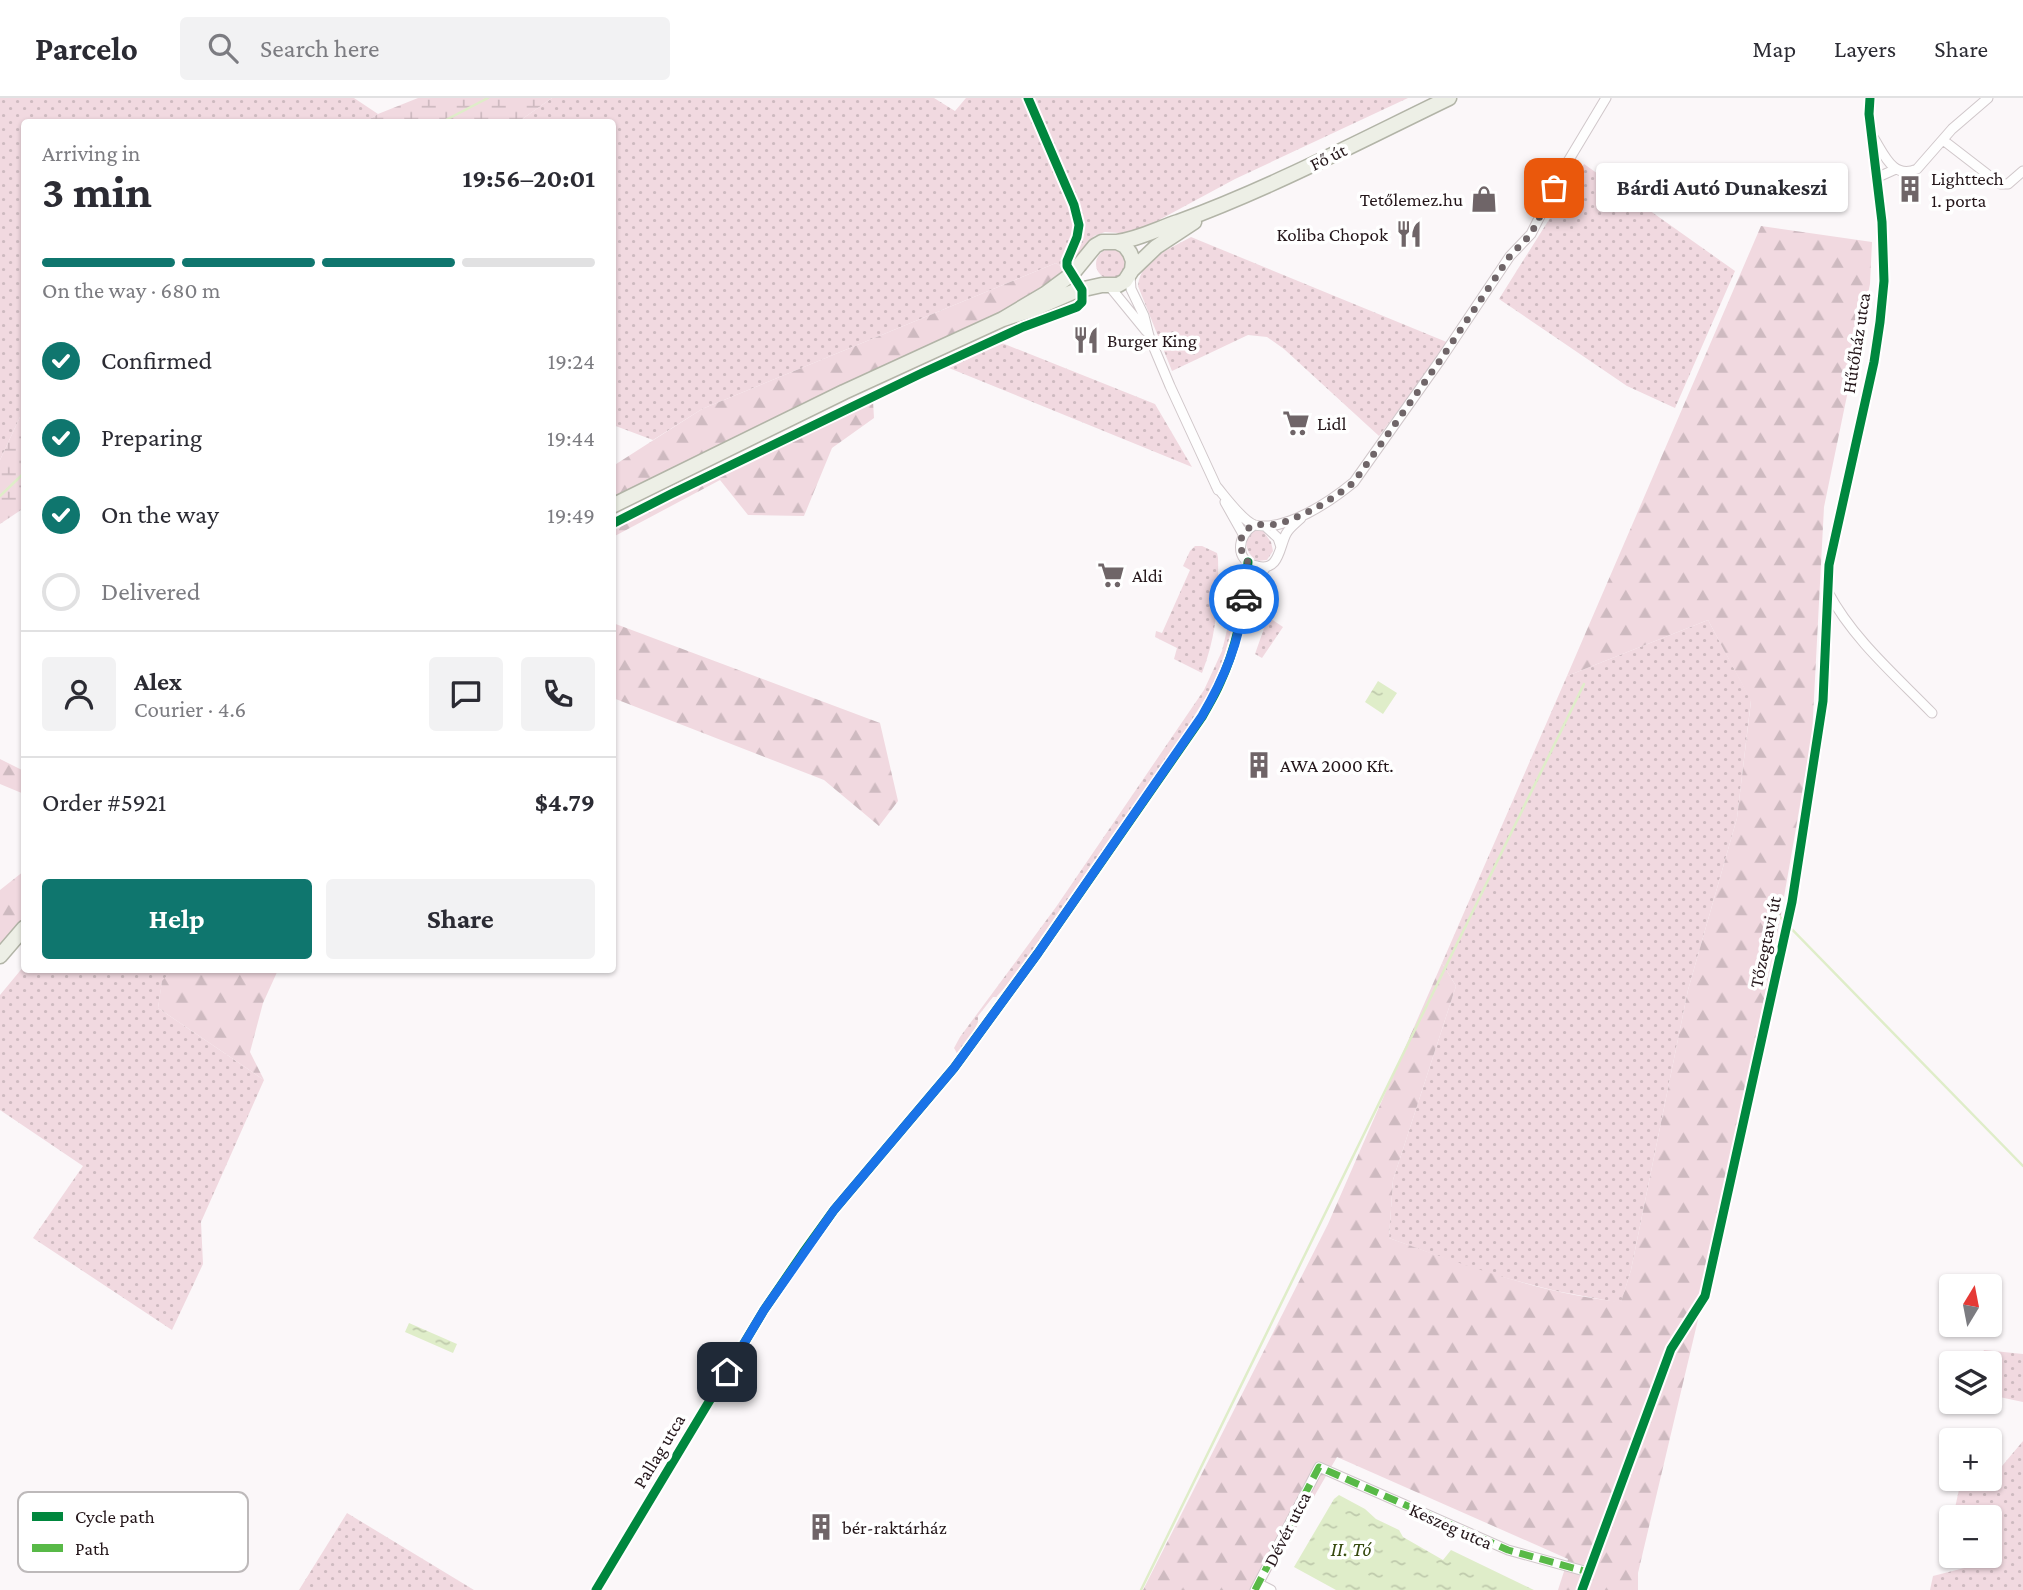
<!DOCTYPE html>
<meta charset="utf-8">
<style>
body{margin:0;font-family:"Crimson Pro",serif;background:#f2f2f3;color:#2b2b33;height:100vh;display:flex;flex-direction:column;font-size:26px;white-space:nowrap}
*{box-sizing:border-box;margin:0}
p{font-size:23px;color:#7c7c81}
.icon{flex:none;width:38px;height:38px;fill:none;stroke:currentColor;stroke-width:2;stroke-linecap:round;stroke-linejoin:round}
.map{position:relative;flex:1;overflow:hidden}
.details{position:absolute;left:21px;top:21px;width:595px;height:854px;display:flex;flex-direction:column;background:#fff;border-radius:7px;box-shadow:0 2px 5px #0004}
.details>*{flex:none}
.needle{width:46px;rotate:10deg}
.tools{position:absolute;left:1939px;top:1176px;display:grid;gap:14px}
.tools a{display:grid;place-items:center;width:63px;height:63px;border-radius:7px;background:#fff;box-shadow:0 2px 5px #0004;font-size:35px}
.pin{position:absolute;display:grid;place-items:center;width:60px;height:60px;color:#fff;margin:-30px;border-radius:14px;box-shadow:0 4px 10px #0006}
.courier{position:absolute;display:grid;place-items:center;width:70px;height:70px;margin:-35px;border:5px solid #1a73e8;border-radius:50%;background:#fff;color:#222;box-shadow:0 2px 9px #0007}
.bubble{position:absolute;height:49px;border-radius:7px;background:#fff;box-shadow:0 2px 5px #0004;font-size:23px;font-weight:700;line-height:49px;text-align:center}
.overview em{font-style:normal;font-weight:700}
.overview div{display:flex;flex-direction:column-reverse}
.overview{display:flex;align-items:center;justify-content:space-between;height:119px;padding:0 21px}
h1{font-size:46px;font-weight:700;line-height:52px}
.bar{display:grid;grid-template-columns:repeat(4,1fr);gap:10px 7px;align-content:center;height:84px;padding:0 21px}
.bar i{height:9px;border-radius:5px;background:#e1e1e2}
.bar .current{background:#0f766e}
.bar p{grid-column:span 4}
.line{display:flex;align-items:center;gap:18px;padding:0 21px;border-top:2px solid #e1e1e2}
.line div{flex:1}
.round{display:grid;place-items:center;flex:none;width:74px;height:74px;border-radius:7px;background:#f2f2f3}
ol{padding:0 21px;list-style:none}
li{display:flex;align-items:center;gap:21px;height:77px}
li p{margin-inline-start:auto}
li .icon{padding:7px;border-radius:50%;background:#0f766e;color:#fff;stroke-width:4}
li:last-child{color:#7c7c81}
li i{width:38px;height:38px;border:4px solid #e1e1e2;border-radius:50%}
.primary-button{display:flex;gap:14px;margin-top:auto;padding:14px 21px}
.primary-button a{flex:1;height:80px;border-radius:7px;background:#0f766e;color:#fff;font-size:28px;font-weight:700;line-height:80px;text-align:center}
.primary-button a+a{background:#f2f2f3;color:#2b2b33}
header{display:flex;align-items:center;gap:42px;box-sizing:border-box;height:98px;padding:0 35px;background:#fff;border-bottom:2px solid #e1e1e2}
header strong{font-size:33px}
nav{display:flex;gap:38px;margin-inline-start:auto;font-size:24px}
.search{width:490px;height:63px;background:#f2f2f3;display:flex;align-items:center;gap:18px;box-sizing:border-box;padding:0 24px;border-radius:7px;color:#7c7c81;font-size:26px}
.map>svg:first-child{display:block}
</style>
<header>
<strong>Parcelo</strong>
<div class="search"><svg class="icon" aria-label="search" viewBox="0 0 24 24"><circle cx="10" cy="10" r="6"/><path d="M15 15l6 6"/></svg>Search here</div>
<nav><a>Map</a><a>Layers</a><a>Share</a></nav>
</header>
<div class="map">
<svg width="2023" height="1492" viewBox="0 0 2023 1492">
<defs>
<pattern id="grass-dots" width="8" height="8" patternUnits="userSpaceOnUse" patternTransform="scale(1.75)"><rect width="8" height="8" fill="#f1d9e0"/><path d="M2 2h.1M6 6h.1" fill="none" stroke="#cebac0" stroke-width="1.8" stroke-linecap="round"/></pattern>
<pattern id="forest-firs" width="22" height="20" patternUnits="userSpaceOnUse" patternTransform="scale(1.75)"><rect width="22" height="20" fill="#f1d9e0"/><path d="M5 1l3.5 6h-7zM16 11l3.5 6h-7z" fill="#cebac0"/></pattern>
<pattern id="wetland-marsh" width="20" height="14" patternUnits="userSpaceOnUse" patternTransform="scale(1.75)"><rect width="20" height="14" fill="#f1d9e0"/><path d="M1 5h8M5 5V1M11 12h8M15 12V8" fill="none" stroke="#cebac0"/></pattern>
<pattern id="water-ripples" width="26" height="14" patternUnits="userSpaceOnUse" patternTransform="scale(1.75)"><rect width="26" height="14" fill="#dfedc9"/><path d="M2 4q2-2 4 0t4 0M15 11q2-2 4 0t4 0" fill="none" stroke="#bfcaac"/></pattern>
</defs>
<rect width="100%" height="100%" fill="#fbf7f9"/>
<path fill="url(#grass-dots)" d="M 0,0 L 354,0 L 378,16 L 365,24 L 24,24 L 24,319 L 20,319 L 0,362 Z
M 552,0 L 934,0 L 955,13 L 966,0 L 1408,0 L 1235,81 L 1133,136 L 1105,134 L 1094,138 L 1068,174 L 1056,165 L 702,311 L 653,342 L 613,327 L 612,24 L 518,24 Z
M 1584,66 L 1735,173 L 1675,310 L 1627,288 L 1499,201 Z
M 1191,139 L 1449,245 L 1379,338 L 1284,251 L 1267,239 L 1248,237 L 1172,273 L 1138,188 C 1140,161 1170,151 1191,139 Z
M1096 166a15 15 0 1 1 30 0a15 15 0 1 1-30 0Z
M 1002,245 L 1155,306 L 1192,369 L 949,270 Z
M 1254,432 L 1263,433 L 1271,444 L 1273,453 L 1267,462 L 1257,463 C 1246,455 1241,441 1254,432 Z
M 1195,448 L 1202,448 L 1217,455 L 1218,460 C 1219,500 1217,537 1202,575 L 1174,561 L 1177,550 L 1155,539 L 1156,533 L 1162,535 L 1190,472 L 1183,468 L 1190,453 Z
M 1236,468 L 1241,469 L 1243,473 L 1242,482 L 1227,555 L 1211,591 L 1181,639 L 1012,882 L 996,899 L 993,899 L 978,918 L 978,924 L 970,941 L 957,955 L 954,950 L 960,939 L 1056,809 L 1204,592 L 1222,553 L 1230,519 L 1231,473 L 1232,469 Z
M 1268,519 L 1283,529 L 1262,560 L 1255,556 Z
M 1708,522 L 1751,602 L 1737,720 L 1688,892 L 1631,1172 L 1621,1205 L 1556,1193 L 1479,1173 L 1389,1140 L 1393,1082 L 1456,888 L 1442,865 L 1567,578 Z
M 24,868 L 24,872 L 172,872 L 162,884 L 158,910 L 264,982 L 201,1124 L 203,1166 L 172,1232 L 33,1140 L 83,1068 L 0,1012 L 0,897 Z
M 1984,1252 L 2023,1256 L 2023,1304 L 1990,1297 L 1990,1265 L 1978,1265 Z
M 2023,1343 L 2023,1492 L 1930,1492 L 1933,1478 L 1968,1469 L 1963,1458 L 1990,1458 L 1990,1419 L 1953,1419 L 1960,1387 L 1977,1381 L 1990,1381 L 1990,1376 L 1997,1374 Z
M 347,1415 L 474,1492 L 299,1492 Z"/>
<path fill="url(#forest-firs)" d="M 1761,128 L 1872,144 L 1870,186 L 1824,409 L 1812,638 L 1780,822 L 1701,1209 L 1638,1475 L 1638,1492 L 1558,1492 L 1568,1461 L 1337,1359 L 1260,1492 L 1143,1492 L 1328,1126 L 1442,865 L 1456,888 L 1393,1082 L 1389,1140 C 1465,1167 1541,1196 1621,1204 L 1631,1172 L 1688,892 L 1737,720 L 1751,603 L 1708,522 L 1567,578 Z
M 1056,165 L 1068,174 L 1013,208 L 613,400 L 613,368 L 702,311 Z
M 873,303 L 874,320 L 832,350 L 804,418 L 748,417 L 720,382 L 613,439 L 613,430 L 671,398 Z
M 613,525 L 880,625 L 898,703 L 879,728 L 824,682 L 613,600 Z
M 0,661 L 24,673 L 24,696 L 0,686 Z
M 24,773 L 24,823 L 0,851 L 0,792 Z
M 172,872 L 278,872 L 263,905 L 250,954 L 264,982 L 158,910 L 162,883 Z"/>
<path fill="url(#wetland-marsh)" d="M 418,0 L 552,0 L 518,24 L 365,24 L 378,16 Z
M 20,319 L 24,319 L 24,410 L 0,426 L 0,362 Z"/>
<path fill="url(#water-ripples)" d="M 1378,583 L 1397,595 L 1383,616 L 1365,604 Z
M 409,1225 L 457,1246 L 453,1255 L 405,1234 Z
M 1339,1397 L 1365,1411 L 1376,1421 L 1399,1432 L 1403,1439 L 1443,1462 L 1451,1452 L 1534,1492 L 1336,1492 L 1294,1469 L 1334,1401 Z"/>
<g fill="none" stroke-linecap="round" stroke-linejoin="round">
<path stroke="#dfedc9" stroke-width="2.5" d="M 442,24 L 488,0
M 0,398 L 24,375
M 1775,814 L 2023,1068
M 1141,1492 L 1584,586"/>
<defs>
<path id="minor" d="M 1873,39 C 1884,56 1893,82 1917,71 L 1952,31 L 1988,0
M 1943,42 L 2000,86 L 2008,86 L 2023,73
M 1876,80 L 1896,71
M 1130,178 L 1131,191 L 1144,218 L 1149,238 L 1170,288 L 1218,392
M 1110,189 L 1146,233
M 1216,388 C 1224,397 1243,424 1255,427 C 1286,434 1331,403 1354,384 L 1441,261 L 1510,158 L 1531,136 L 1567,65 L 1606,0
M 1225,404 L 1243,436
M 1254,427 C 1237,437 1234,463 1257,468 C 1279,474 1279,450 1286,436 C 1289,430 1296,425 1301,420
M 1265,428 L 1278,440 L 1281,449
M 1828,494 C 1853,541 1895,577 1932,615
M 1246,503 L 1257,481 L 1266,469
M 1259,1486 L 1271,1492
M 596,1492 L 764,1212 L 803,1155 L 834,1112 L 954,970 L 1038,855 L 1202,619 C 1208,608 1215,597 1220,585 C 1238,547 1245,505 1248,464
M 1255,1492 L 1319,1369 L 1508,1452 L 1588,1474
M 1582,1492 L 1671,1251 L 1705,1198 L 1792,804 L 1823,603 L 1829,467 L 1874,264 L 1880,224 L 1884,183 L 1882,124 L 1869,16 L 1870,0"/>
<path id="primary" d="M 1117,144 C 1139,141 1157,131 1178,124 C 1271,90 1360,43 1449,0
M 1132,172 L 1156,149 L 1194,124
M 612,408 L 844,294 L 1003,221 L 1045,196 L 1072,176 L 1095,148 L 1102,144 L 1117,144 L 1125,148 L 1130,155 L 1133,163 L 1132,172 L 1125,183 L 1118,187 L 1102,187 L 1075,193 L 1034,211 L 1003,221
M 0,858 L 24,830"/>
</defs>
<use href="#minor" stroke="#d0c7ca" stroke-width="11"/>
<use href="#primary" stroke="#b2b4a7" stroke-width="17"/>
<use href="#minor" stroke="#fefefe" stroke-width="9"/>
<use href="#primary" stroke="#edefe6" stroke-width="14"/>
<path stroke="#58b947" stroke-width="7" stroke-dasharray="14 7" stroke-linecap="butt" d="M 1255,1492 L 1319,1369 L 1508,1452 L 1588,1474"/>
<defs>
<path id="cycleway" d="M 612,426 L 671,396 L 920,276 L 1023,229 L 1077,209 L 1082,204 L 1082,192 L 1067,168 L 1067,163 L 1077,139 L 1079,127 L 1074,107 L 1028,0
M 596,1492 L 764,1212 L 803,1155 L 834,1112 L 954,970 L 1038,855 L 1202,619 C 1208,608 1215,597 1220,585 C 1238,547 1245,505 1248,464
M 1582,1492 L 1671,1251 L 1705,1198 L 1792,804 L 1823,603 L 1829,467 L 1874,264 L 1880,224 L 1884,183 L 1882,124 L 1869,16 L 1870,0"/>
</defs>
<use href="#cycleway" stroke="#fff" stroke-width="13"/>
<use href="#cycleway" stroke="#00873e" stroke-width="9"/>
</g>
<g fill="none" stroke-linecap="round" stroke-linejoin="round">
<path stroke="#6f6568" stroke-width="7" stroke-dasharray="0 12.6" d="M 1244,501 L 1248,464 C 1239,453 1237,439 1249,430 C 1258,423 1271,429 1281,425 C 1308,416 1332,402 1354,384 L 1441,261 L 1510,158 L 1531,136 L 1554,90"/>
<path stroke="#1a73e8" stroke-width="9" d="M 727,1274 L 764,1212 L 834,1112 L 954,970 L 1038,855 L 1202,618 C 1223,582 1240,544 1244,501"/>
</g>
<defs>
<symbol id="building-bare" viewBox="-9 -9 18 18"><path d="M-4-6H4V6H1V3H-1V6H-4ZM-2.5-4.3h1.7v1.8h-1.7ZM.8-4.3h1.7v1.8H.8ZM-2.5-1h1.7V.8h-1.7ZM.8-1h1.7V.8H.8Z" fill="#6f6568" stroke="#fff" stroke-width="2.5" paint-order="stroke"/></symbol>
<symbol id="shop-bare" viewBox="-9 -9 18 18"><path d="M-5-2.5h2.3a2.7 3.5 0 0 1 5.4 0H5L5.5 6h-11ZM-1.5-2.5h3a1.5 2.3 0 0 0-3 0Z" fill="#6f6568" stroke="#fff" stroke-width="2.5" paint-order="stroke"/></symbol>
<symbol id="restaurant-bare" viewBox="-9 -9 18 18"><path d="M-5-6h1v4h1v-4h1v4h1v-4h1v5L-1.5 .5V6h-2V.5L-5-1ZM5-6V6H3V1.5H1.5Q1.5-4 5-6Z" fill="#6f6568" stroke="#fff" stroke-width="2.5" paint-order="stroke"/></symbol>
<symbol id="supermarket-bare" viewBox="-9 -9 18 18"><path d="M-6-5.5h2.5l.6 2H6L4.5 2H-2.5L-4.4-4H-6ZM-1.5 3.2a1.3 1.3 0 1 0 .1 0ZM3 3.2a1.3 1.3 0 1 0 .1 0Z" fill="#6f6568" stroke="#fff" stroke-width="2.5" paint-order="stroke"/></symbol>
</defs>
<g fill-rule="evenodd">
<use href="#building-bare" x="1891" y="72" width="38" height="38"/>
<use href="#shop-bare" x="1465" y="82" width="38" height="38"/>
<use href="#restaurant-bare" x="1390" y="117" width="38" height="38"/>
<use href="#restaurant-bare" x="1067" y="223" width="38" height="38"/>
<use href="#supermarket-bare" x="1277" y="306" width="38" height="38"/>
<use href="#supermarket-bare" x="1092" y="458" width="38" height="38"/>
<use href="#building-bare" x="1240" y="648" width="38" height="38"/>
<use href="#building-bare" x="802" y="1410" width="38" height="38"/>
</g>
<g text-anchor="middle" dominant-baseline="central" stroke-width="7" stroke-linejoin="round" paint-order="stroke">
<g font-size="19" fill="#24161a" stroke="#fff">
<text transform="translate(1328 59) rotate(-26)">Fő út</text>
<text transform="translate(1856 245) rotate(-81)">Hűtőház utca</text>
<text transform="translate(1765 844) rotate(-78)">Tőzegtavi út</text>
<text transform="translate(659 1353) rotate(-59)">Pallag utca</text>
<text transform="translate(1451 1428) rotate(24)">Keszeg utca</text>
<text transform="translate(1287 1431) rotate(-63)">Dévér utca</text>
</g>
<g font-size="19" fill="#24161a" stroke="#fff" text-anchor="start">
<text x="1931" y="80">Lighttech<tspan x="1931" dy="22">1. porta</tspan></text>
<text x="1463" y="101" text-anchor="end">Tetőlemez.hu</text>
<text x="1388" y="136" text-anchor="end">Koliba Chopok</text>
<text x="1107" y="242">Burger King</text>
<text x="1317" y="325">Lidl</text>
<text x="1132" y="477">Aldi</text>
<text x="1280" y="667">AWA 2000 Kft.</text>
<text x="842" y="1429">bér-raktárház</text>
</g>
<g font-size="21" font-style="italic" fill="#36490f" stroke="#fff">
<text x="1351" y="1451">II. Tó</text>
</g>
</g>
<rect x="18" y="1394" width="230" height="80" rx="10" fill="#fff" stroke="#bdb9ba" stroke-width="2"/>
<rect x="32" y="1414" width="31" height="9" fill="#00873e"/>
<rect x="32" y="1446" width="31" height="8" fill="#58b947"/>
<g font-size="19" fill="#24161a">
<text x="75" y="1425">Cycle path</text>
<text x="75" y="1457">Path</text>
</g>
</svg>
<div class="tools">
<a><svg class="needle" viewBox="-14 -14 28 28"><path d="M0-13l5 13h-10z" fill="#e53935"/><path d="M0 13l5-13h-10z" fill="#7c7c81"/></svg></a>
<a><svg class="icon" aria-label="layers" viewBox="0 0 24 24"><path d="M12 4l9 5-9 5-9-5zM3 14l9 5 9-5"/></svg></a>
<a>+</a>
<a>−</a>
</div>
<div class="pin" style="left:1554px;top:90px;background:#ea580c"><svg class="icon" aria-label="bag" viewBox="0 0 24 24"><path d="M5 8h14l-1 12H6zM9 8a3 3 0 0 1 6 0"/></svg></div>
<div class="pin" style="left:727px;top:1274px;background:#1f2937"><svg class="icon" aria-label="home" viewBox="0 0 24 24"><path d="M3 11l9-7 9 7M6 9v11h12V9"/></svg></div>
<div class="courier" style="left:1244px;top:501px"><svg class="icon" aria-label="car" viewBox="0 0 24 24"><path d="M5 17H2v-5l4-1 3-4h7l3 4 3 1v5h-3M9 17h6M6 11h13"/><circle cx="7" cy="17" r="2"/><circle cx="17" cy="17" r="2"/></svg></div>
<div class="bubble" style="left:1596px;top:65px;width:252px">Bárdi Autó Dunakeszi</div>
<section class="details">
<div class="overview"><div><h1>3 min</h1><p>Arriving in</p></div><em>19:56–20:01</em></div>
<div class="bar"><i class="current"></i><i class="current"></i><i class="current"></i><i></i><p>On the way · 680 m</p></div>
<ol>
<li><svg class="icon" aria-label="check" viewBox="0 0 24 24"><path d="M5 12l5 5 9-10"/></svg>Confirmed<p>19:24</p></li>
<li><svg class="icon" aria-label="check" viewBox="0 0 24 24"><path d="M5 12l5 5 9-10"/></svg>Preparing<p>19:44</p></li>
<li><svg class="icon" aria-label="check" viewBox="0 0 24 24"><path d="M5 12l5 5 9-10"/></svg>On the way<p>19:49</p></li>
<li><i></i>Delivered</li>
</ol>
<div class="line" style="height:126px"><a class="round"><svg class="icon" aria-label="person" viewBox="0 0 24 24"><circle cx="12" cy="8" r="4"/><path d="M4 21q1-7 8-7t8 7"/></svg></a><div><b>Alex</b><p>Courier · 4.6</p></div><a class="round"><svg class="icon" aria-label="chat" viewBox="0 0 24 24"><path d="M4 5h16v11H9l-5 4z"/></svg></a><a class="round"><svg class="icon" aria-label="phone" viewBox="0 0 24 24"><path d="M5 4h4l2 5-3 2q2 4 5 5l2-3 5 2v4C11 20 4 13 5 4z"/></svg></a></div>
<div class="line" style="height:91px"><div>Order #5921</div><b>$4.79</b></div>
<div class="primary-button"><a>Help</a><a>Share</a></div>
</section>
</div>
